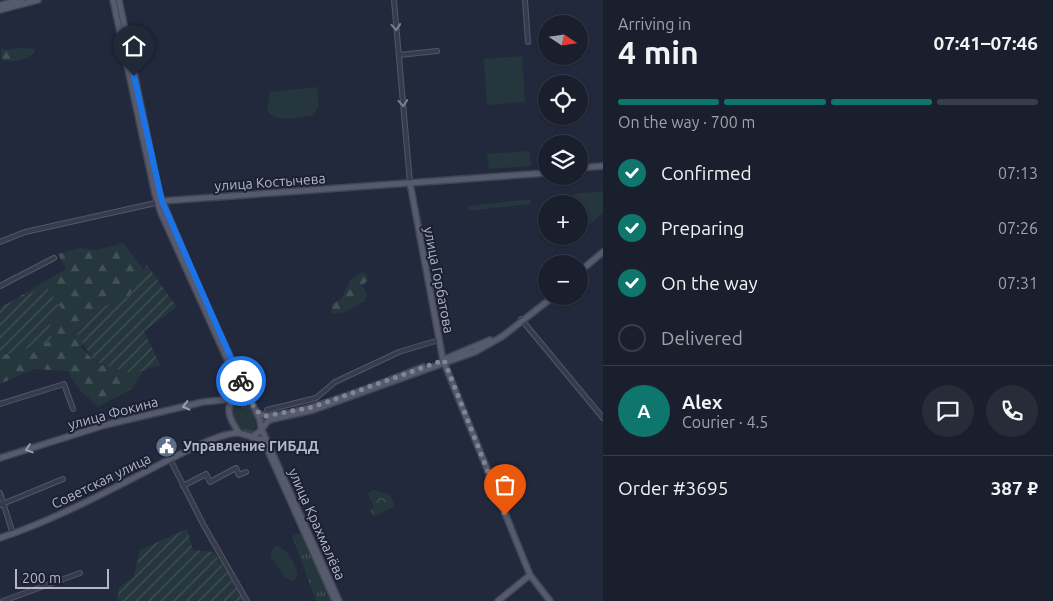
<!DOCTYPE html>
<meta charset="utf-8">
<style>
body{margin:0;font-family:Ubuntu,sans-serif;background:#272c39;color:#f1f3f6;height:100vh;display:flex;flex-direction:column;font-size:19px;white-space:nowrap}
*{box-sizing:border-box;margin:0}
p{font-size:16px;color:#9fa2aa}
.icon{flex:none;width:28px;height:28px;fill:none;stroke:currentColor;stroke-width:2;stroke-linecap:round;stroke-linejoin:round}
.map{position:relative;flex:1;overflow:hidden}
.sheet{display:flex;flex-direction:column;background:#1a1f2d;width:450px}
.sheet>*{flex:none}
.needle{width:32px;rotate:103deg}
.controls{position:absolute;left:538px;top:15px;display:grid;gap:10px}
.controls a{display:grid;place-items:center;width:50px;height:50px;border-radius:50%;background:#1a1f2d;box-shadow:0 1px 4px #0004,0 0 0 1px #383d49;font-size:25px}
.scale{position:absolute;left:15px;bottom:12px;width:94px;box-sizing:border-box;padding-left:5px;border:2px solid #b2b6c8;border-top:0;font-size:14px;line-height:18px;white-space:nowrap;color:#b2b6c8;-webkit-text-stroke:4px #1c2131;paint-order:stroke}
.pin{position:absolute;display:grid;place-items:center;width:42px;height:42px;color:#fff;margin:-51px -21px;border-radius:50% 50% 50% 0;rotate:-45deg;box-shadow:0 0 5px #0007}
.pin .icon{rotate:45deg}
.courier{position:absolute;display:grid;place-items:center;width:50px;height:50px;margin:-25px;border:4px solid #1a73e8;border-radius:50%;background:#fff;color:#222;box-shadow:0 1px 6px #0007}
.summary em{font-style:normal;font-weight:600}
.summary div{display:flex;flex-direction:column-reverse}
.summary{display:flex;align-items:center;justify-content:space-between;height:85px;padding:0 15px}
h1{font-size:32px;font-weight:600;line-height:38px}
.bar{display:grid;grid-template-columns:repeat(4,1fr);gap:8px 5px;align-content:center;height:60px;padding:0 15px}
.bar i{height:6px;border-radius:4px;background:#383d49}
.bar .selected{background:#0f766e}
.bar p{grid-column:span 4}
.line{display:flex;align-items:center;gap:12px;padding:0 15px;border-top:1px solid #383d49}
.line div{flex:1}
.round{display:grid;place-items:center;flex:none;width:52px;height:52px;border-radius:26px;background:#272c39}
ol{padding:0 15px;list-style:none}
li{display:flex;align-items:center;gap:15px;height:55px}
li p{margin-inline-start:auto}
li .icon{padding:5px;border-radius:50%;background:#0f766e;color:#fff;stroke-width:4}
li:last-child{color:#9fa2aa}
li i{width:28px;height:28px;border:2px solid #383d49;border-radius:50%}
main{display:flex;flex:1;min-height:0}
.map>svg:first-child{display:block}
</style>
<main>
<div class="map">
<svg width="603" height="601" viewBox="0 0 603 601">
<defs>
<pattern id="grass-tufts" width="24" height="20" patternUnits="userSpaceOnUse" patternTransform="scale(1.25)"><rect width="24" height="20" fill="#25363d"/><path d="M3 7l-1-3M5 7V3M7 7l1-3M15 17l-1-3M17 17v-4M19 17l1-3" fill="none" stroke="#425158"/></pattern>
<pattern id="forest-firs" width="22" height="20" patternUnits="userSpaceOnUse" patternTransform="scale(1.25)"><rect width="22" height="20" fill="#25363d"/><path d="M5 1l3.5 6h-7zM16 11l3.5 6h-7z" fill="#425158"/></pattern>
<pattern id="park-crowns" width="20" height="18" patternUnits="userSpaceOnUse" patternTransform="scale(1.25)"><rect width="20" height="18" fill="#25363d"/><path d="M2 6a3 3 0 1 1 6 0M12 15a3 3 0 1 1 6 0" fill="none" stroke="#425158"/></pattern>
<pattern id="garden-furrows" width="10" height="10" patternUnits="userSpaceOnUse" patternTransform="scale(1.25)"><rect width="10" height="10" fill="#25363d"/><path d="M-1 1l2-2M0 10L10 0M9 11l2-2" fill="none" stroke="#425158"/></pattern>
</defs>
<rect width="100%" height="100%" fill="#23293c"/>
<path fill="url(#grass-tufts)" d="M 241,401 L 249,406 L 258,422 L 253,432 L 247,433 L 241,430 L 232,412 L 234,404 Z
M 299,533 L 303,535 L 333,601 L 316,601 L 292,536 Z"/>
<path fill="url(#forest-firs)" d="M 0,40 L 1,48 L 4,50 L 21,48 L 35,49 C 31,61 12,63 2,60 Z
M 123,243 L 143,269 L 146,284 L 87,337 L 81,347 L 97,364 L 142,372 L 132,389 L 98,407 L 78,388 L 67,371 L 34,369 L 0,384 L 0,308 L 66,269 L 58,254 L 80,248 L 96,250 Z
M 363,272 L 367,275 L 368,280 L 362,286 L 367,293 L 365,301 L 345,312 L 331,314 L 332,304 L 341,299 L 351,279 Z"/>
<path fill="url(#park-crowns)" d="M 375,490 L 390,495 L 395,506 L 374,517 L 370,510 L 374,507 L 368,493 Z"/>
<path fill="url(#garden-furrows)" d="M 147,265 L 177,307 L 144,331 L 160,365 L 134,374 L 95,362 L 76,333 L 105,306 L 128,297 Z
M 46,287 L 62,309 L 50,322 L 52,341 L 0,356 L 0,309 L 12,301 Z
M 187,529 L 193,550 L 214,552 L 244,601 L 117,601 L 119,588 L 134,576 L 140,550 Z"/>
<path fill="#25363d" d="M 522,56 L 525,102 L 487,105 L 484,59 Z
M 317,87 L 319,107 L 312,115 C 298,117 275,124 267,110 L 270,92 Z
M 529,151 L 531,166 L 489,169 L 487,154 Z
M 603,191 L 603,213 L 585,228 L 579,204 L 576,204 L 573,194 Z
M 531,199 L 531,204 L 468,211 L 469,206 Z
M 276,546 C 286,547 299,567 297,577 L 293,581 L 285,578 L 271,557 L 271,551 Z"/>
<g fill="none" stroke-linecap="round" stroke-linejoin="round">
<defs>
<path id="minor" d="M 394,0 L 410,183
M 525,0 L 528,42
M 399,55 L 437,51
M 0,242 L 25,232 L 160,202
M 0,286 L 54,258
M 521,319 L 603,418
M 0,404 L 64,384 L 73,409
M 267,410 L 316,398 L 335,382 L 399,352 L 439,340
M 170,459 L 203,524 L 247,601
M 183,486 L 206,474 L 210,482 L 236,468 L 239,475 L 246,472
M 0,493 L 13,534
M 0,505 L 63,479
M 3,601 L 80,573"/>
<path id="major" d="M 113,0 L 155,194 L 161,213 L 236,379 L 238,389 L 236,398
M 119,0 L 159,193 L 202,297 L 260,420 L 261,428 L 339,601
M 0,5 L 22,0
M 0,10 L 38,0
M 579,168 L 603,166
M 410,183 L 443,360 L 530,575 L 550,601
M 162,201 L 546,173
M 579,272 L 603,252
M 447,358 L 490,340
M 251,402 L 244,397 L 233,399 C 224,411 232,422 239,433 L 262,440 L 265,444 L 335,601
M 258,413 C 277,427 397,377 423,367
M 251,437 L 259,432 L 269,420 L 313,410 L 475,352 L 503,336 L 554,296
M 0,458 L 105,425 L 203,402 L 233,399
M 0,538 C 52,521 102,494 151,469 C 171,459 218,432 239,433
M 498,601 L 530,575"/>
</defs>
<use href="#minor" stroke="#525667" stroke-width="6"/>
<use href="#major" stroke="#404555" stroke-width="8"/>
<use href="#minor" stroke="#373c4c" stroke-width="4"/>
<use href="#major" stroke="#555a6c" stroke-width="5"/>
</g>
<defs><path id="oneway-chevron" d="M-2-3.5L2.5 0L-2 3.5" fill="none" stroke-width="1.6" stroke-linecap="round" stroke-linejoin="round" transform="scale(1.25)"/></defs>
<g stroke="#7b7f90">
<use href="#oneway-chevron" transform="translate(396 27) rotate(85)"/>
<use href="#oneway-chevron" transform="translate(403 103) rotate(85)"/>
</g>
<g stroke="#9b9fb1">
<use href="#oneway-chevron" transform="translate(186 406) rotate(166)"/>
<use href="#oneway-chevron" transform="translate(29 449) rotate(161)"/>
</g>
<g fill="none" stroke-linecap="round" stroke-linejoin="round">
<path stroke="#808597" stroke-width="5" stroke-dasharray="0 9" d="M 241,381 L 256,411 L 266,416 L 313,407 L 444,360 L 505,515"/>
<path stroke="#1a73e8" stroke-width="6" d="M 134,76 L 162,201 L 241,381"/>
</g>
<defs>
<symbol id="civic-disc" viewBox="-11 -11 22 22"><circle r="9.5" fill="#5c6f8a" stroke="#1c2131"/><path d="M-.6-6.5H3V-4.5H.6V-3L4-1V1h2V6H-6V1h2V-1L-.6-3ZM-1.2 2.5V6h2.4V2.5Z" fill="#fff"/></symbol>
</defs>
<g fill-rule="evenodd">
<use href="#civic-disc" x="154" y="434" width="25" height="25"/>
</g>
<g text-anchor="middle" dominant-baseline="central" stroke-width="4" stroke-linejoin="round" paint-order="stroke">
<g font-size="14" fill="#b2b6c8" stroke="#1c2131">
<text transform="translate(270 182) rotate(-4)">улица Костычева</text>
<text transform="translate(439 280) rotate(79)">улица Горбатова</text>
<text transform="translate(113 413) rotate(-15)">улица Фокина</text>
<text transform="translate(101 481) rotate(-26)">Советская улица</text>
<text transform="translate(317 524) rotate(66)">улица Крахмалёва</text>
</g>
<g font-size="14" font-weight="bold" fill="#b2b6c8" stroke="#1c2131" text-anchor="start">
<text x="183" y="446">Управление ГИБДД</text>
</g>
</g>
</svg>
<div class="controls">
<a><svg class="needle" viewBox="-14 -14 28 28"><path d="M0-13l5 13h-10z" fill="#e53935"/><path d="M0 13l5-13h-10z" fill="#9fa2aa"/></svg></a>
<a><svg class="icon" aria-label="locate" viewBox="0 0 24 24"><circle cx="12" cy="12" r="6"/><path d="M12 2v4M12 18v4M2 12h4M18 12h4"/></svg></a>
<a><svg class="icon" aria-label="layers" viewBox="0 0 24 24"><path d="M12 4l9 5-9 5-9-5zM3 14l9 5 9-5"/></svg></a>
<a>+</a>
<a>−</a>
</div>
<div class="scale">200 m</div>
<div class="pin" style="left:505px;top:515px;background:#ea580c"><svg class="icon" aria-label="bag" viewBox="0 0 24 24"><path d="M5 8h14l-1 12H6zM9 8a3 3 0 0 1 6 0"/></svg></div>
<div class="pin" style="left:134px;top:76px;background:#1f2937"><svg class="icon" aria-label="home" viewBox="0 0 24 24"><path d="M3 11l9-7 9 7M6 9v11h12V9"/></svg></div>
<div class="courier" style="left:241px;top:381px"><svg class="icon" aria-label="bike" viewBox="0 0 24 24"><circle cx="6" cy="16" r="4"/><circle cx="18" cy="16" r="4"/><path d="M6 16l4-8h5l3 8M10 8l3 8H6M13 5h3"/></svg></div>
</div>
<section class="sheet">
<div class="summary"><div><h1>4 min</h1><p>Arriving in</p></div><em>07:41–07:46</em></div>
<div class="bar"><i class="selected"></i><i class="selected"></i><i class="selected"></i><i></i><p>On the way · 700 m</p></div>
<ol>
<li><svg class="icon" aria-label="check" viewBox="0 0 24 24"><path d="M5 12l5 5 9-10"/></svg>Confirmed<p>07:13</p></li>
<li><svg class="icon" aria-label="check" viewBox="0 0 24 24"><path d="M5 12l5 5 9-10"/></svg>Preparing<p>07:26</p></li>
<li><svg class="icon" aria-label="check" viewBox="0 0 24 24"><path d="M5 12l5 5 9-10"/></svg>On the way<p>07:31</p></li>
<li><i></i>Delivered</li>
</ol>
<div class="line" style="height:90px"><b class="round" style="background:#0f766e;color:#fff">A</b><div><b>Alex</b><p>Courier · 4.5</p></div><a class="round"><svg class="icon" aria-label="chat" viewBox="0 0 24 24"><path d="M4 5h16v11H9l-5 4z"/></svg></a><a class="round"><svg class="icon" aria-label="phone" viewBox="0 0 24 24"><path d="M5 4h4l2 5-3 2q2 4 5 5l2-3 5 2v4C11 20 4 13 5 4z"/></svg></a></div>
<div class="line" style="height:65px"><div>Order #3695</div><b>387 ₽</b></div>
</section>
</main>
